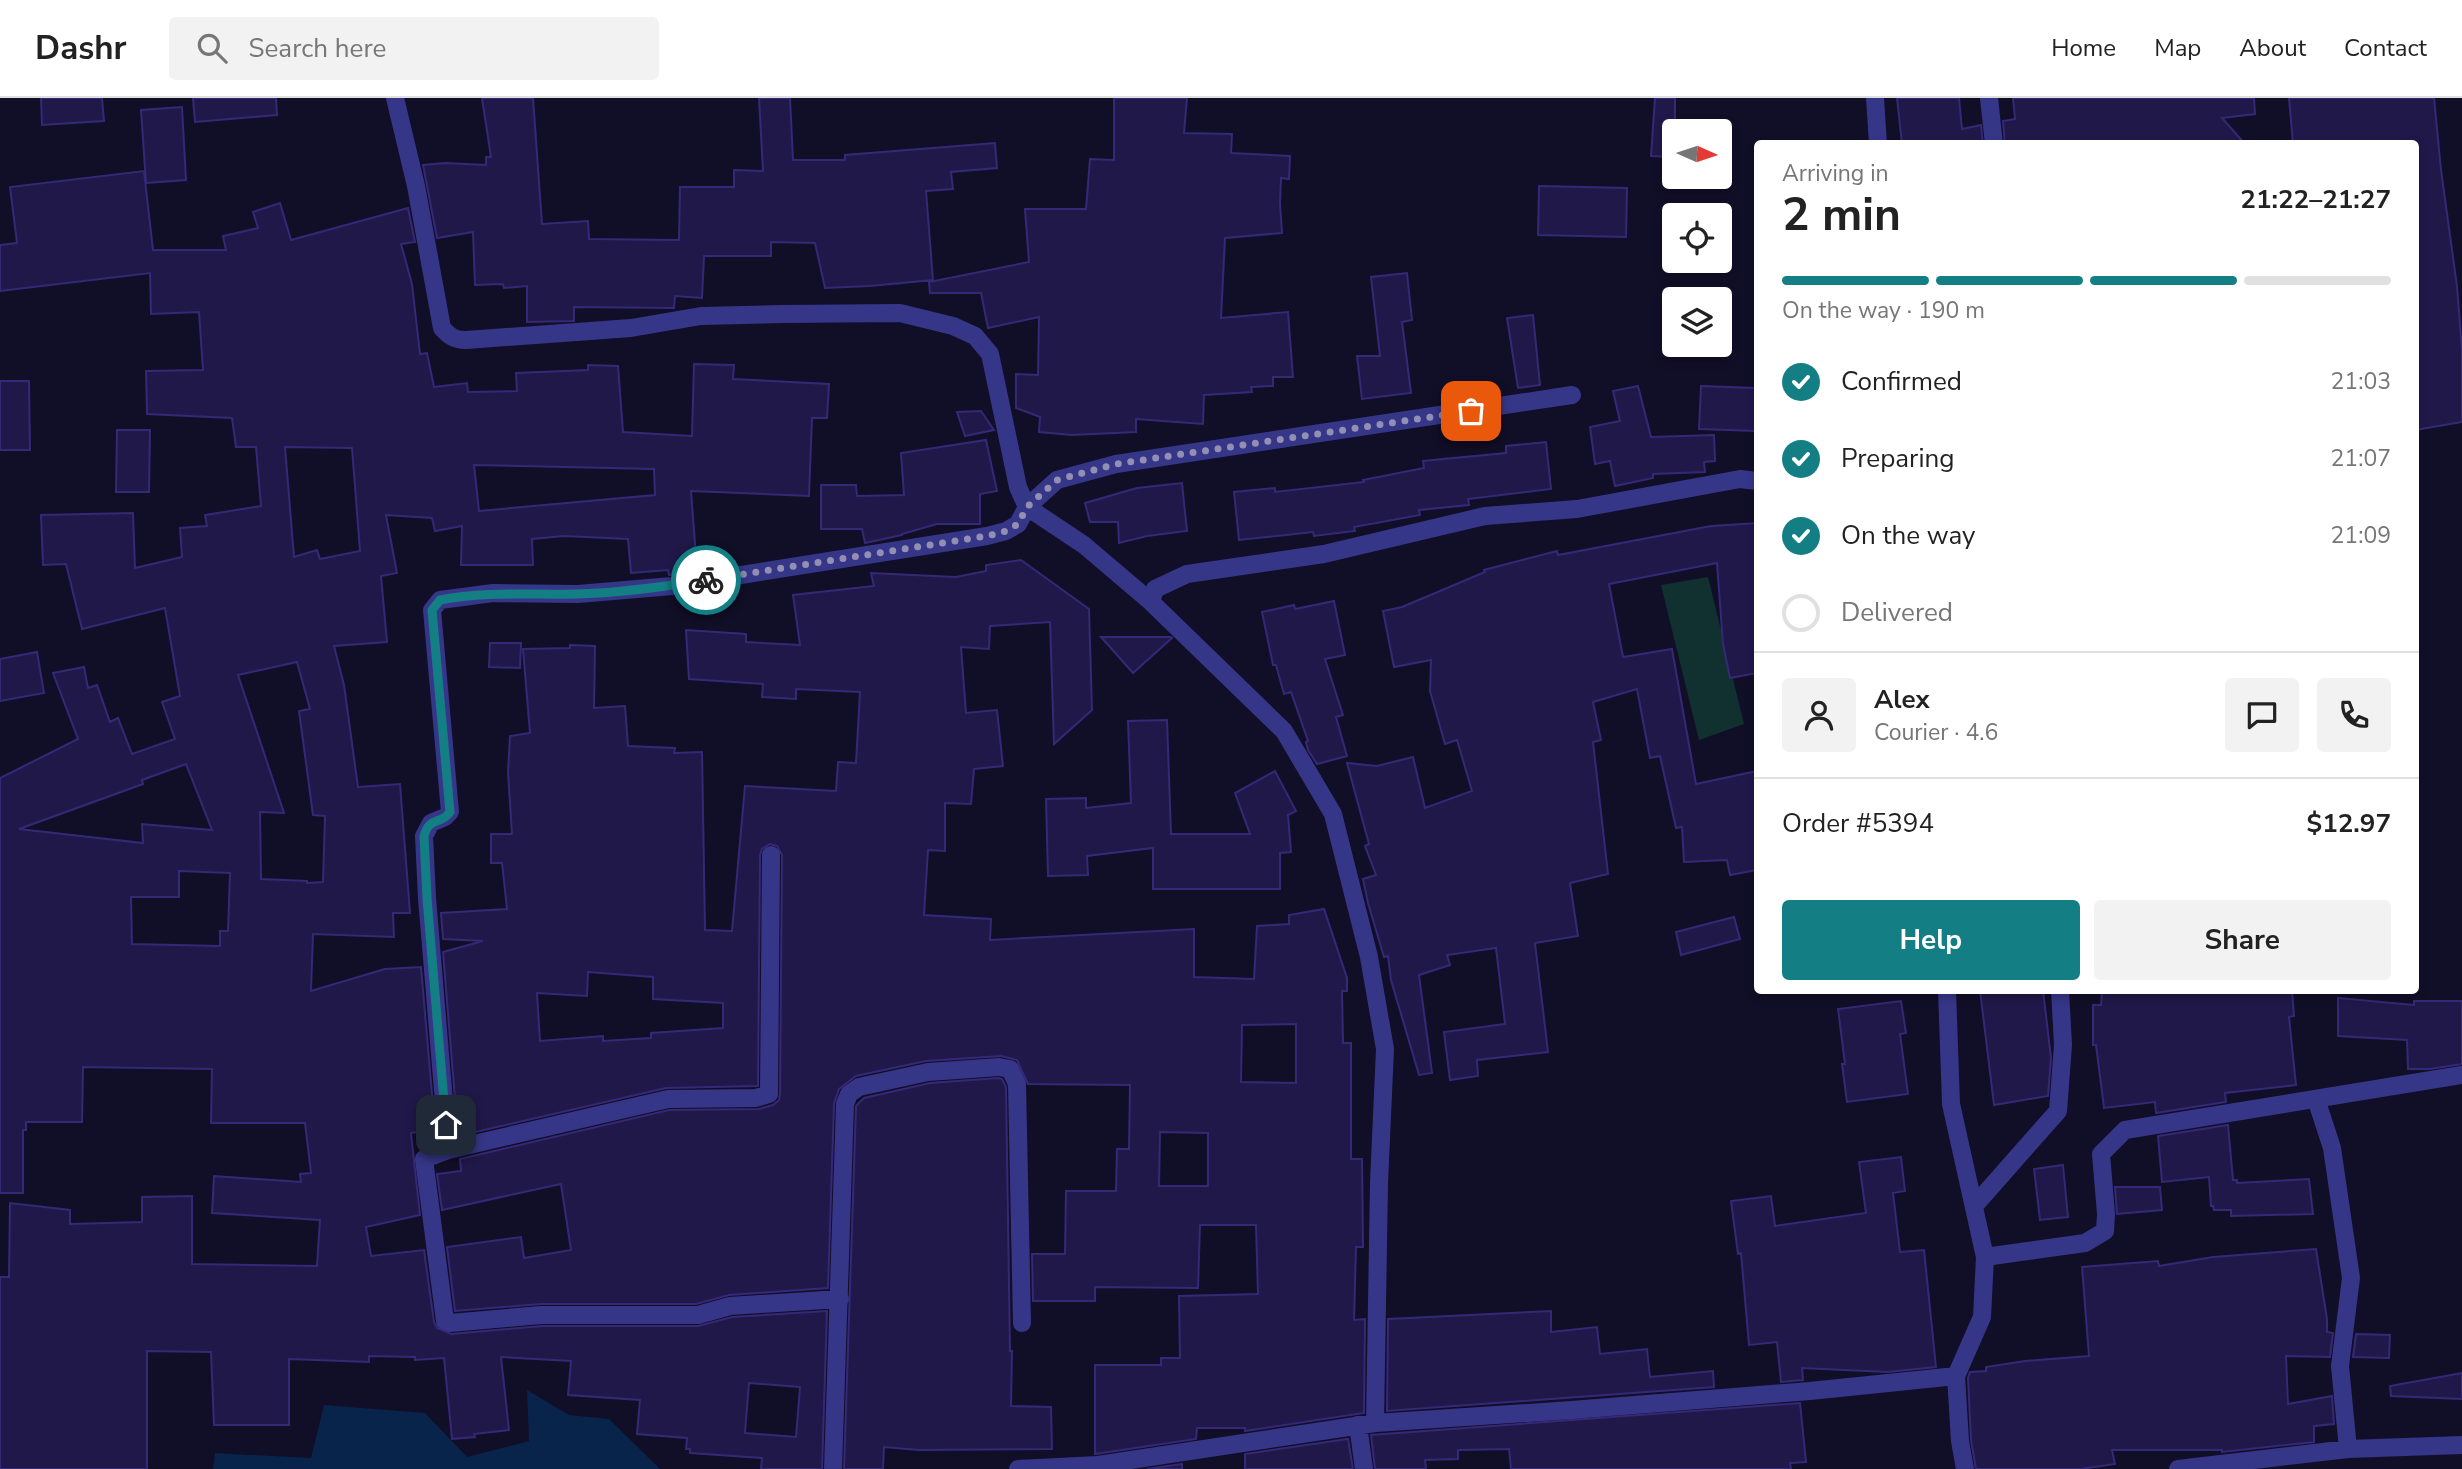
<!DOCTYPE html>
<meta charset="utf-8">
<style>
body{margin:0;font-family:"Nunito Sans",sans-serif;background:#f2f2f2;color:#222;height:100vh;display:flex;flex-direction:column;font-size:26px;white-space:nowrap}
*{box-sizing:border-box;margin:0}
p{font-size:23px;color:#767676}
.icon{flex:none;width:38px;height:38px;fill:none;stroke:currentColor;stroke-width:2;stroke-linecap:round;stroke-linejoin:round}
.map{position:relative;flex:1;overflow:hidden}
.side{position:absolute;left:1754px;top:42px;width:665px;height:854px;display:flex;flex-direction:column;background:#fff;border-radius:7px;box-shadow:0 4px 10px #0003}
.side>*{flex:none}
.needle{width:46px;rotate:93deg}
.tools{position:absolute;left:1662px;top:21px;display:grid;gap:14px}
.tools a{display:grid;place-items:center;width:70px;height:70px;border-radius:7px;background:#fff;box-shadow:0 4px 10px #0003;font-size:35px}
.pin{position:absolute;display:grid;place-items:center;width:60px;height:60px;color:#fff;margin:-30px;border-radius:14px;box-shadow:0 4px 10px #0006}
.courier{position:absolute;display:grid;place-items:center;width:70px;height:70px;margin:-35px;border:5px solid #137f85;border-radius:50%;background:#fff;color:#222;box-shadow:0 2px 9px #0007}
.headline em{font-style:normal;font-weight:700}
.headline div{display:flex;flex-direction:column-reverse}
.headline{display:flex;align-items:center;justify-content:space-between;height:119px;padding:0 28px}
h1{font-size:46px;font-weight:700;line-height:52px}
.bar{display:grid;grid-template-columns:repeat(4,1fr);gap:10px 7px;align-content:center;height:84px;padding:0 28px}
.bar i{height:9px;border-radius:5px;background:#e0e0e0}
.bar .active{background:#137f85}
.bar p{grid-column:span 4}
.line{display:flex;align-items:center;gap:18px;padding:0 28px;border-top:2px solid #e0e0e0}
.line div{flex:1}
.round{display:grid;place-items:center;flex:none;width:74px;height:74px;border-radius:7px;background:#f2f2f2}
ol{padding:0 28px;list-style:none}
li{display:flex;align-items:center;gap:21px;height:77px}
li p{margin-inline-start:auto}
li .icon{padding:7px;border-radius:50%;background:#137f85;color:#fff;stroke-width:4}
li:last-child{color:#767676}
li i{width:38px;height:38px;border:4px solid #e0e0e0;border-radius:50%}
.button{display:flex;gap:14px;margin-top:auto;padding:14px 28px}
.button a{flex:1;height:80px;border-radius:7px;background:#137f85;color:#fff;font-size:28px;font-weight:700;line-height:80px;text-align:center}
.button a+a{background:#f2f2f2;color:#222}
header{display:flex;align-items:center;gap:42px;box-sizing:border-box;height:98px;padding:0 35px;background:#fff;border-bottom:2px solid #e0e0e0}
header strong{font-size:33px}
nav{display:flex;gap:38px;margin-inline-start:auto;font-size:24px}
.search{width:490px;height:63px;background:#f2f2f2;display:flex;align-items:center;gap:18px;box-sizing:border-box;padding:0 24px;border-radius:7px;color:#767676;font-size:26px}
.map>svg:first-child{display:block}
</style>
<header>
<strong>Dashr</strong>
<div class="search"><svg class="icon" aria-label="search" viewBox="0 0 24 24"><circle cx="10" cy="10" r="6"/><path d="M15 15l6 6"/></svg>Search here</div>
<nav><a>Home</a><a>Map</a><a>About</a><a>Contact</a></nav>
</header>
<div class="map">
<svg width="2462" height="1371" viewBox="0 0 2462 1371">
<rect width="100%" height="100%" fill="#110e27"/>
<path fill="#10312f" d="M 1708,479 L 1744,626 L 1699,642 L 1661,487 Z"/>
<path fill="#09244b" d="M 527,1292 L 569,1317 L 609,1321 L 660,1371 L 213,1371 L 215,1355 L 311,1360 L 324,1307 L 425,1315 L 467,1359 L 529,1343 Z"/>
<path fill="#201849" stroke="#352977" stroke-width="2" fill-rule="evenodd" d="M 41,0 L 102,0 L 104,23 L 42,27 Z
M 193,0 L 276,0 L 277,17 L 195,24 Z
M 482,0 L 533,0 L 542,126 L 588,123 L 589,141 L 679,142 L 680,89 L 734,89 L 734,72 L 763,73 L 759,0 L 790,0 L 793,62 L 845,62 L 845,57 L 995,45 L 997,70 L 951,74 L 953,91 L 926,93 L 933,182 L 870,188 L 825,190 L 815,145 L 771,144 L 771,158 L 704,158 L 702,200 L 675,198 L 674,210 L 574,209 L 574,223 L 527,224 L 527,188 L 504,190 L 503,186 L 475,187 L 473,134 L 437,140 L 423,67 L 445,65 L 486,67 L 486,59 L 491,59 Z
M 1114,0 L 1187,0 L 1184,35 L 1232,36 L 1231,55 L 1290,58 L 1289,81 L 1281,80 L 1280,105 L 1282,135 L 1225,140 L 1221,220 L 1288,214 L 1293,279 L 1273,279 L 1273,288 L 1251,289 L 1252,294 L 1204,297 L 1203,326 L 1136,321 L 1136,334 L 1072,337 L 1039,334 L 1040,319 L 1016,310 L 1016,276 L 1038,277 L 1039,219 L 988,230 L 981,195 L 930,195 L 929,184 L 1029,164 L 1025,111 L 1086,111 L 1090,61 L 1114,62 Z
M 1655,0 L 1675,0 L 1675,59 L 1651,58 Z
M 1897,0 L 1959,0 L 1962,31 L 1981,27 L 1983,46 L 1902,46 Z
M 2013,0 L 2254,0 L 2255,16 L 2222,20 L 2245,46 L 2005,46 L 2003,23 L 2015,21 Z
M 2289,0 L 2434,0 L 2441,72 L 2457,188 L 2462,252 L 2462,324 L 2415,332 L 2415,46 L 2293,46 Z
M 182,9 L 186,82 L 146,85 L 141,12 Z
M 144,73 L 153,152 L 226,152 L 223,138 L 258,130 L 253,114 L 280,105 L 291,142 L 408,110 L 415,144 L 401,146 L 412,186 L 420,256 L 427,255 L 434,289 L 467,285 L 468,294 L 517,293 L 516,275 L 588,272 L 588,267 L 618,268 L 623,334 L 692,338 L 694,266 L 734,267 L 733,281 L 829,286 L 827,320 L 812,320 L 809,398 L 691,393 L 697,472 L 669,477 L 668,472 L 631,475 L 628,441 L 564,438 L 532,441 L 533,467 L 461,467 L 462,428 L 435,433 L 432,420 L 386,417 L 397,475 L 381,478 L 387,544 L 334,548 L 344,587 L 358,689 L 400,686 L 410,815 L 393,815 L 394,839 L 313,836 L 311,893 L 385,871 L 421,869 L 435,1031 L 411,1035 L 420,1117 L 366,1129 L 371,1158 L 424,1152 L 434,1224 L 437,1230 L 451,1236 L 542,1228 L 698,1228 L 732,1219 L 827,1213 L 822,1371 L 761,1371 L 762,1360 L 690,1355 L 690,1351 L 686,1351 L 687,1340 L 637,1336 L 640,1302 L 568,1297 L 571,1263 L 501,1259 L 509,1332 L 474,1336 L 475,1339 L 452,1341 L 444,1260 L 415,1262 L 415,1259 L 369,1258 L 369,1264 L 289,1261 L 289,1327 L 214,1327 L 211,1254 L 147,1253 L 147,1371 L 0,1371 L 0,1179 L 9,1179 L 10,1105 L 70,1112 L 70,1126 L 142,1124 L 142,1099 L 192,1098 L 192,1166 L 317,1168 L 320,1122 L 212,1115 L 214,1078 L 301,1084 L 300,1076 L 311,1075 L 305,1025 L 211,1025 L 212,971 L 83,969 L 82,1024 L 26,1024 L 26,1032 L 23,1032 L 23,1095 L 0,1095 L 0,680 L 78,641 L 53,575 L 84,569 L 88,590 L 97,587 L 110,624 L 118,620 L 132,656 L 175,641 L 162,604 L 180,598 L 165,510 L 82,531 L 66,466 L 43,467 L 41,417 L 133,415 L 135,470 L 182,459 L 180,430 L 207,428 L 205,417 L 261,408 L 256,349 L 236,349 L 232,320 L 147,316 L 146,273 L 203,272 L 199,214 L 151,216 L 150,175 L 0,193 L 0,147 L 17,145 L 10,89 ZM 285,349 L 352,350 L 360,453 L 320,461 L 317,452 L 294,459 ZM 474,367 L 654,371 L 655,397 L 479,413 ZM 297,564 L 310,611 L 299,613 L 313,717 L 325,718 L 323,784 L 307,785 L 307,783 L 261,781 L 260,714 L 284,715 L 238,577 ZM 186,666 L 212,732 L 142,726 L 143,745 L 19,731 L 143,686 L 142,682 ZM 179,773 L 230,775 L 228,833 L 220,833 L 220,848 L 132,846 L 131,799 L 179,799 ZM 749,1285 L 800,1289 L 796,1339 L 745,1335 Z
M 1539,88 L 1627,90 L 1626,139 L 1538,137 Z
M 1407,175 L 1412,222 L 1402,224 L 1411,295 L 1362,301 L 1357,258 L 1380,258 L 1371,179 Z
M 1533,217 L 1540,287 L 1518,290 L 1507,220 Z
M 0,283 L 29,283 L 30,352 L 0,352 Z
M 1638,288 L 1651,339 L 1714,337 L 1715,363 L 1704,364 L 1705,374 L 1653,376 L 1653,380 L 1615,388 L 1610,363 L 1595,366 L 1590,329 L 1620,323 L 1613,293 Z
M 1701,288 L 1756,290 L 1755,333 L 1699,331 Z
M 981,313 L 994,332 L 965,338 L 957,314 Z
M 117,332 L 150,332 L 149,394 L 116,394 Z
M 986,342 L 997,393 L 980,396 L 980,426 L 937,426 L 902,436 L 902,437 L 865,445 L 862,431 L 821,431 L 821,387 L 856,387 L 857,398 L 904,397 L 901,355 Z
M 1546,344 L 1551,391 L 1468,401 L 1469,407 L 1419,412 L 1420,417 L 1354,429 L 1355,433 L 1314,438 L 1313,434 L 1239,442 L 1234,394 L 1275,390 L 1275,394 L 1364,384 L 1363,382 L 1424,370 L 1423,363 L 1506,355 L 1506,348 Z
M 1182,385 L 1187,433 L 1147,438 L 1119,445 L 1118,424 L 1090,424 L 1085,405 L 1137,390 Z
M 1757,425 L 1757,575 L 1730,580 L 1723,546 L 1717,465 L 1609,486 L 1623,559 L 1672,551 L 1696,686 L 1757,673 L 1757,772 L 1730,777 L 1727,762 L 1684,764 L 1682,729 L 1676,730 L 1660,658 L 1650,660 L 1637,591 L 1593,604 L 1601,642 L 1593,644 L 1608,776 L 1570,785 L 1578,838 L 1535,845 L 1548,954 L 1477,962 L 1478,978 L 1450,982 L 1444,934 L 1505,926 L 1496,850 L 1447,857 L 1450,867 L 1419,877 L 1432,975 L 1419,977 L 1391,882 L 1388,858 L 1384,859 L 1368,805 L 1363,781 L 1376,777 L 1365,748 L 1369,746 L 1347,665 L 1377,668 L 1413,659 L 1425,710 L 1472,693 L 1457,642 L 1445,646 L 1430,593 L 1431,562 L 1394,569 L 1383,513 L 1402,509 L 1485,474 L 1484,472 L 1557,453 L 1558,457 L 1711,428 Z
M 1021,462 L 1089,511 L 1092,612 L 1054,646 L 1050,524 L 990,528 L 989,551 L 961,549 L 966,615 L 997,612 L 1003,668 L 974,671 L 971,706 L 945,705 L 945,753 L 928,752 L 924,817 L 991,821 L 990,842 L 1194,831 L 1194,879 L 1254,881 L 1257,828 L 1289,826 L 1289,817 L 1324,811 L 1347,880 L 1347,893 L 1342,893 L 1343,945 L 1351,945 L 1351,1061 L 1362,1061 L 1363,1149 L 1356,1149 L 1354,1222 L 1365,1221 L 1364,1315 L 1245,1333 L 1245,1330 L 1197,1330 L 1196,1341 L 1095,1356 L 1095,1267 L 1161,1267 L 1161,1260 L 1180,1260 L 1179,1198 L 1258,1196 L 1256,1127 L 1200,1127 L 1198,1190 L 1095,1189 L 1095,1203 L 1033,1203 L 1032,1156 L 1065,1156 L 1066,1093 L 1116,1093 L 1117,1051 L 1129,1051 L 1130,987 L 1028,986 L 1017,962 L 1001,958 L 926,963 L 856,978 L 839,991 L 834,1006 L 828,1190 L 729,1197 L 696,1206 L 541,1206 L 455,1213 L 447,1149 L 521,1139 L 524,1160 L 571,1152 L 561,1086 L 442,1112 L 437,1076 L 461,1073 L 460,1061 L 669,1012 L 759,1011 L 773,1007 L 779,1002 L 780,996 L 782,757 L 777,748 L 770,746 L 762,751 L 760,757 L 758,988 L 666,990 L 458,1038 L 443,854 L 483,843 L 443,841 L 441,815 L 507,811 L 502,765 L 491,765 L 491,736 L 512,736 L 508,674 L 510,638 L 530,635 L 523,551 L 570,550 L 570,547 L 595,548 L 594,610 L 625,608 L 628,648 L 675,650 L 674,655 L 702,654 L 705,832 L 732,833 L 745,688 L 836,693 L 838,664 L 856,665 L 860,594 L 796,591 L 796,601 L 762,599 L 763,586 L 689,581 L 686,532 L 746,536 L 746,544 L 800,547 L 793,497 L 874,488 L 871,475 L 956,479 L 986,473 L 986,467 ZM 588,874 L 653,879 L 653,901 L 723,905 L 723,930 L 651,935 L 651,940 L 603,943 L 603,938 L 540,943 L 537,895 L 587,898 ZM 1296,926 L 1296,985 L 1241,984 L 1242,927 ZM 1160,1034 L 1208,1035 L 1208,1088 L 1159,1088 Z
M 1334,503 L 1345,557 L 1325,561 L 1343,617 L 1336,619 L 1347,658 L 1317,666 L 1308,652 L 1306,644 L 1308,643 L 1291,594 L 1284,596 L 1276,567 L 1273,567 L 1262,514 L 1294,507 L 1295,511 Z
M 1101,539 L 1171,539 L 1172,540 L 1133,575 Z
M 490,545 L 521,545 L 520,570 L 489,569 Z
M 37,554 L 44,595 L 0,603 L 0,561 Z
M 1167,622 L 1171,736 L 1250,736 L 1235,695 L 1275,673 L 1296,713 L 1288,717 L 1291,754 L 1280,755 L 1280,791 L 1153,791 L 1153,750 L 1087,758 L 1088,777 L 1048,778 L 1046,701 L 1086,700 L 1086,710 L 1131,705 L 1128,623 Z
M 1734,819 L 1740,841 L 1681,857 L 1676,834 Z
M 1980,892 L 2043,892 L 2051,960 L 2048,998 L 1994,1007 Z
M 2102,892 L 2292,892 L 2294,918 L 2289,919 L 2296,987 L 2225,995 L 2226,1004 L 2156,1015 L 2155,1004 L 2104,1010 L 2096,947 L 2093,947 L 2093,907 L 2101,907 Z
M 2338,900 L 2414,907 L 2414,903 L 2462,903 L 2462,966 L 2430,971 L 2408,971 L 2407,942 L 2338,938 Z
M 1901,903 L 1906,935 L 1900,936 L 1908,996 L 1847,1004 L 1842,966 L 1845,966 L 1838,911 Z
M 998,980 L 1002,981 L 1006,989 L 1010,1253 L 1012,1253 L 1011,1308 L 1051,1309 L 1052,1351 L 919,1352 L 884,1349 L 883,1371 L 844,1371 L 856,1008 L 864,1000 L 930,985 Z
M 2228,1027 L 2233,1082 L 2237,1082 L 2237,1085 L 2309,1081 L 2313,1116 L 2231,1118 L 2231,1112 L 2214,1112 L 2213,1108 L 2211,1108 L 2209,1079 L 2162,1084 L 2158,1038 Z
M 1901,1059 L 1905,1093 L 1893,1095 L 1900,1154 L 1924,1152 L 1936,1269 L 1887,1274 L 1802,1270 L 1803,1282 L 1781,1284 L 1777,1244 L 1749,1247 L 1741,1155 L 1738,1156 L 1731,1103 L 1771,1098 L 1775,1128 L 1866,1115 L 1859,1064 Z
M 2063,1067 L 2068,1119 L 2040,1122 L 2034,1071 Z
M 2115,1089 L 2160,1089 L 2162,1112 L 2117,1116 Z
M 2316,1151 L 2327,1221 L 2327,1234 L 2333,1235 L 2330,1259 L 2286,1258 L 2288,1306 L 2332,1298 L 2334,1326 L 2314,1328 L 2314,1344 L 2222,1354 L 2222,1352 L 2112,1352 L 2115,1366 L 2081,1371 L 1976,1371 L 1971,1342 L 1968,1280 L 1970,1274 L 1986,1273 L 1986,1269 L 2025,1263 L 2089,1258 L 2082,1169 L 2158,1163 L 2159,1168 L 2213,1159 Z
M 1551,1213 L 1551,1234 L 1597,1229 L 1600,1256 L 1647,1251 L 1650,1279 L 1713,1273 L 1714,1289 L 1387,1313 L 1388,1221 Z
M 2356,1236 L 2390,1237 L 2389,1260 L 2353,1259 Z
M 2462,1275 L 2462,1301 L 2391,1298 L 2390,1288 Z
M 1800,1305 L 1806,1364 L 1790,1365 L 1791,1371 L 1511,1371 L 1509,1351 L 1458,1352 L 1458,1361 L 1425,1362 L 1426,1371 L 1375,1371 L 1371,1337 Z
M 1348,1341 L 1353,1371 L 1245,1371 L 1245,1356 Z
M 1182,1366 L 1182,1371 L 1147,1371 Z"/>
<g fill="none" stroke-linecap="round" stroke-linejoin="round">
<path stroke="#363689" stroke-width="18" d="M 395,0 L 416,88 L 442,230 C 450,239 455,242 466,242 L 631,230 L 701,218 L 782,216 L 900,215 L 953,228 L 975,238 L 990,256 L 1018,389 L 1027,409 L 1084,447 L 1151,504
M 1875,0 L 1878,46
M 1989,0 L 1994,46
M 1947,892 L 1951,1006 L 1985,1159 L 1982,1219 L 1956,1278 L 1960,1343 L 1965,1371
M 2316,1001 L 2332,1050 L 2351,1180 L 2340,1268 L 2348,1351
M 448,1052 L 668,1001 L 756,1000 L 769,996 L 771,757
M 1975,1107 L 2058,1013 L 2063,947 L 2060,892
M 1985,1159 L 2085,1145 L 2105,1133 L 2106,1116 L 2101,1056 L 2125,1032 L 2462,977
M 840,1201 L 730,1208 L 698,1217 L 541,1217 L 450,1225 L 445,1223 L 424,1061 L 448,1052 L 427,800 L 424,738 L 431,725 L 445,719 L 450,714 L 432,512 L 440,502 L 493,495 L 578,496 L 672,488 L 987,438 L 1006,433 L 1018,426 L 1027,409 L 1057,382 L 1116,366 L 1572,297
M 1375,1325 L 1379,1085 L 1385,951 L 1369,859 L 1333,716 L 1284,633 L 1151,504 L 1155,491 L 1187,476 L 1324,456 L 1485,418 L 1577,411 L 1740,381 L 1757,383
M 1358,1327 L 1364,1371
M 833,1371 L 845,1006 L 849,996 L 859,989 L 928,974 L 999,969 L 1010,971 L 1017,986 L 1022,1225
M 1018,1371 L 1098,1367 L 1375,1325 L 1572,1312 L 1810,1293 L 1956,1278
M 2178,1371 L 2348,1351 L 2462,1347"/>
</g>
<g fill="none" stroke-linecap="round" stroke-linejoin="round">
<path stroke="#928fb3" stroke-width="7" stroke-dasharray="0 12.6" d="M 706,482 L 987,438 L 1006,433 L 1018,426 L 1027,409 L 1057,382 L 1116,366 L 1471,313"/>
<path stroke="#137f85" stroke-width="9" d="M 446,1027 L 427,800 L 424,738 C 429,718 442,727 450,714 L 432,512 L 440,502 C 486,493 530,497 576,496 C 619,495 663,489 706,482"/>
</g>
</svg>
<div class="tools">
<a><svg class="needle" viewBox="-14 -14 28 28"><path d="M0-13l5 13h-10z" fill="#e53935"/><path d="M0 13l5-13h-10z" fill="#767676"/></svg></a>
<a><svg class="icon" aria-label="locate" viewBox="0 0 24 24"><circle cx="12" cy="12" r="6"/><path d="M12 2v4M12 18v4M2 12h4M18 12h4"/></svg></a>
<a><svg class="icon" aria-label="layers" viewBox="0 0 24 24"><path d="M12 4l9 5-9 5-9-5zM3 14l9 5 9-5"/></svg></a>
</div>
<div class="pin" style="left:1471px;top:313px;background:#ea580c"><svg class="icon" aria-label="bag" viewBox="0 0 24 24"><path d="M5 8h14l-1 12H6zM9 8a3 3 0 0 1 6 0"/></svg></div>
<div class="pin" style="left:446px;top:1027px;background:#1f2937"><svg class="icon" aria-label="home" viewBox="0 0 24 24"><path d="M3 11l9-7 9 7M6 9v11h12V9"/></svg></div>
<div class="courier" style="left:706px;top:482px"><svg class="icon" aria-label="bike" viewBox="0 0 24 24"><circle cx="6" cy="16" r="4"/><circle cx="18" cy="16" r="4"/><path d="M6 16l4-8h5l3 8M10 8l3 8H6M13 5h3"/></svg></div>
<section class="side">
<div class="headline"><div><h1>2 min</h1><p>Arriving in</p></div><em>21:22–21:27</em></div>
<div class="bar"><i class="active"></i><i class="active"></i><i class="active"></i><i></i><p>On the way · 190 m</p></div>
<ol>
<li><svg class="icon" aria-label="check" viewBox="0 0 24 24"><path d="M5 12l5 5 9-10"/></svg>Confirmed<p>21:03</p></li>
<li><svg class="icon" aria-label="check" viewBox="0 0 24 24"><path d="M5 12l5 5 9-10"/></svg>Preparing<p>21:07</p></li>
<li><svg class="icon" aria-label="check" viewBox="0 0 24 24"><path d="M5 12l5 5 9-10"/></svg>On the way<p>21:09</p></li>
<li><i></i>Delivered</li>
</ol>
<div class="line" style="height:126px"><a class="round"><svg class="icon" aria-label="person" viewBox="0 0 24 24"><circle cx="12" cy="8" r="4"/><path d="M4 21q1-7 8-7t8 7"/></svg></a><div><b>Alex</b><p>Courier · 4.6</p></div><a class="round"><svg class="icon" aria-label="chat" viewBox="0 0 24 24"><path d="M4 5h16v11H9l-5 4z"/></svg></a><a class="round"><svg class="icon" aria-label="phone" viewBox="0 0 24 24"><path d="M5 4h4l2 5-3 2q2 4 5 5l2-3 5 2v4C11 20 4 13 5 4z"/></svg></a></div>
<div class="line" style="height:91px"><div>Order #5394</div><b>$12.97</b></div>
<div class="button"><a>Help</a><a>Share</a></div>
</section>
</div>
